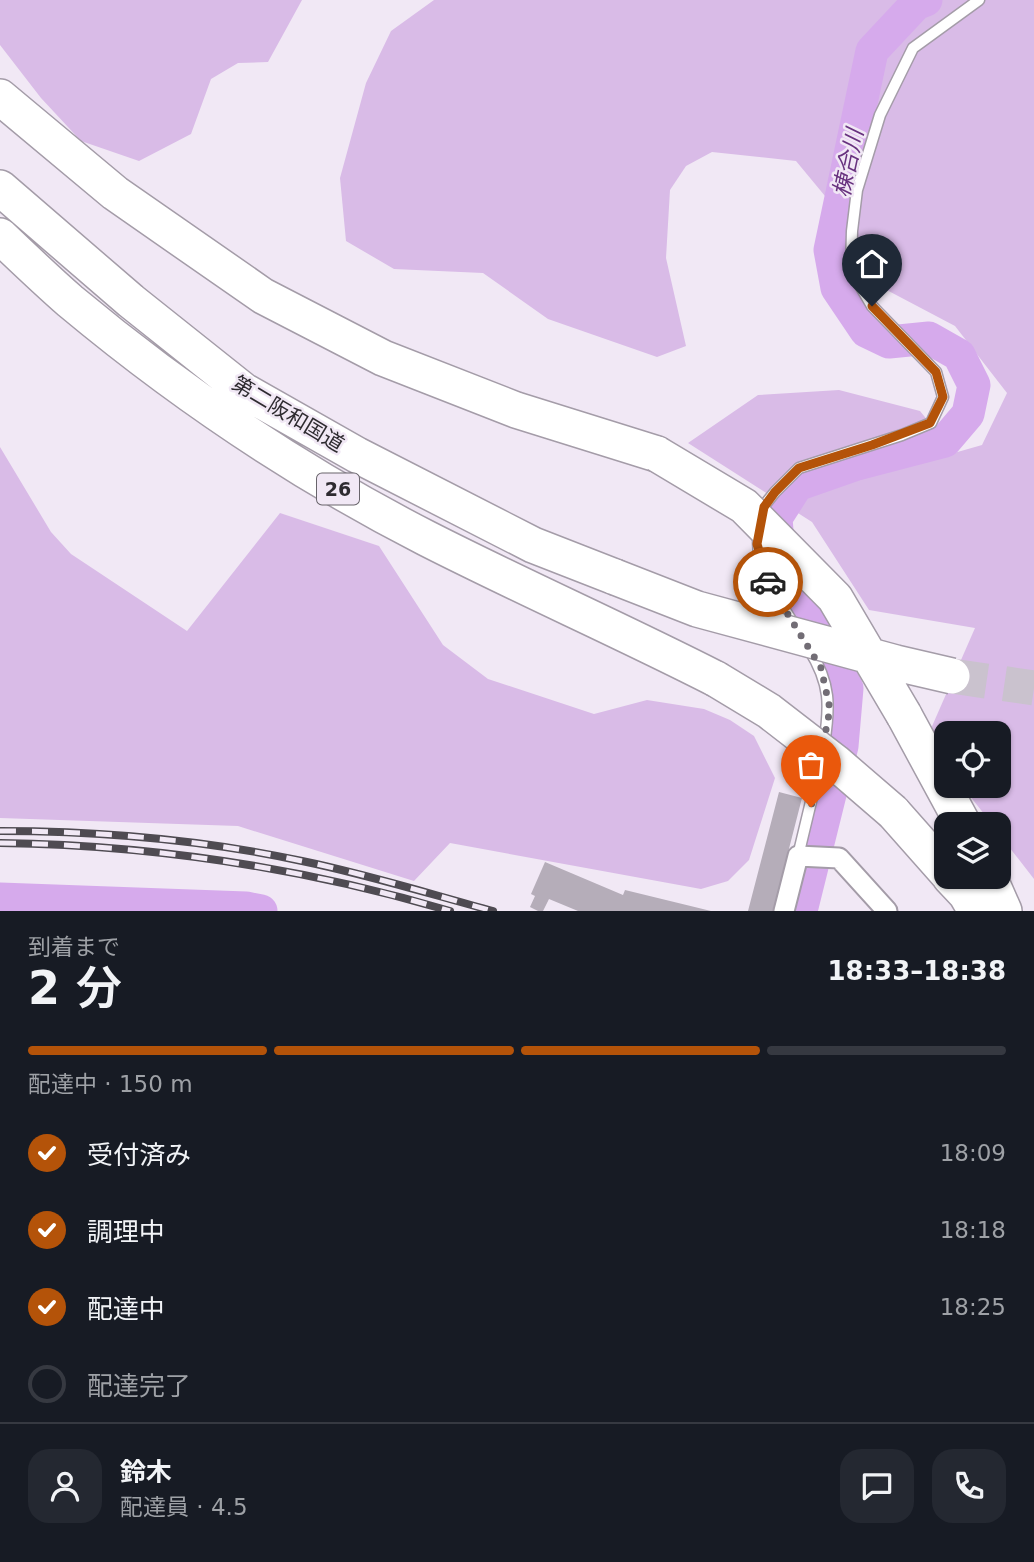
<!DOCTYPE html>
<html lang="ja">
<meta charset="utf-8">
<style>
body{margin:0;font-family:"DejaVu Sans","Noto Sans JP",sans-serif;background:#242831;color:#f1f3f6;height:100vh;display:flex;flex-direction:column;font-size:26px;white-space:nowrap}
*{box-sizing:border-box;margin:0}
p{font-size:23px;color:#9ea1a6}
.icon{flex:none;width:38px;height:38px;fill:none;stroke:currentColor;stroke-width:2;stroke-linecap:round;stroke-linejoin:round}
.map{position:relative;height:911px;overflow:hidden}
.sheet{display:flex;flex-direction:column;background:#171b24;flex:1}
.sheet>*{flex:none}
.controls{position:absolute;left:934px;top:721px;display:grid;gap:14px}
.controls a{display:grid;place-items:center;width:77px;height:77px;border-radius:14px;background:#171b24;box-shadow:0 2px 5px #0004;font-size:35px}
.pin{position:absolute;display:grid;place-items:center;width:60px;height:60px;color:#fff;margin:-72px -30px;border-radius:50% 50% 50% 0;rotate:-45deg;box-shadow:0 0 7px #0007}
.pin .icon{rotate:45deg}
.courier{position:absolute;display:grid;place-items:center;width:70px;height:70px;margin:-35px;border:5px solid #b45309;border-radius:50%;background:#fff;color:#222;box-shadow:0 2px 9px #0007}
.overview em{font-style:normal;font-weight:600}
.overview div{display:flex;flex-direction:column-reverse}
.overview{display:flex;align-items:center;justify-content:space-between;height:119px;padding:0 28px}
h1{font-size:46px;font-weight:600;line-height:52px}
.bar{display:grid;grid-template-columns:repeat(4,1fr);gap:10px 7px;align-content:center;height:84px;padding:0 28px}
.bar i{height:9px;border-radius:5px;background:#363941}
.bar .active{background:#b45309}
.bar p{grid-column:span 4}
.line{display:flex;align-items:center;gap:18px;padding:0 28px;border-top:2px solid #363941}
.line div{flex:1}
.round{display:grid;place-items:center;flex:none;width:74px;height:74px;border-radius:21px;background:#242831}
ol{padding:0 28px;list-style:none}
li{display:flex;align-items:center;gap:21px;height:77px}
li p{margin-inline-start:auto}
li .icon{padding:7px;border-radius:50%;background:#b45309;color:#fff;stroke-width:4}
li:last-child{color:#9ea1a6}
li i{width:38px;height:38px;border:4px solid #363941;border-radius:50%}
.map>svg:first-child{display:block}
</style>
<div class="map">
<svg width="1034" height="911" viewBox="0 0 1034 911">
<rect width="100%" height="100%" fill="#f1e8f5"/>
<path fill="#d9bbe7" d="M 0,0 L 302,0 L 268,62 L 238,63 L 211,79 L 191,134 L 139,161 L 81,141 L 41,98 L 0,45 Z
M 434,0 L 1034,0 L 1034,879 L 999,834 L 999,824 L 992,824 L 962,786 L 999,786 L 999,733 L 947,733 L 947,767 L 926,740 L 975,628 L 869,610 L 812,522 L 688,443 L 758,395 L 839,390 L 920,411 L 954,453 L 982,445 L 1007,393 L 955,326 L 881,287 L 854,231 L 796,161 L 712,152 L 686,166 L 670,190 L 666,258 L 686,346 L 657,357 L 548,319 L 483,273 L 394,269 L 346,241 L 340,178 L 366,83 L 391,31 Z
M 0,447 L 51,532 L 71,554 L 187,631 L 280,513 L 379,546 L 443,645 L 488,679 L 594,714 L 647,700 L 704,709 L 730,720 L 754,736 L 775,778 L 749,860 L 728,881 L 701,889 L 450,843 L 414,881 L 238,826 L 0,818 Z"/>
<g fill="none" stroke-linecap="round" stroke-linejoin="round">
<path stroke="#d6aaec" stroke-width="33" d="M 0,899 L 246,908 L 261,911
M 801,911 L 842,746 L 847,688 L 780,568 L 776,518 L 797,485 L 857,464 L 945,441 L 968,414 L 974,385 L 959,355 L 929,338 L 889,342 L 866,331 L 837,288 L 830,250 L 872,51 L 916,4 L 926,0"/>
</g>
<path fill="#b5adb9" d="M 779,792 L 802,798 L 773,911 L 748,911 Z
M 545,862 L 623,895 L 625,890 L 711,911 L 578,911 L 549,899 L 543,911 L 538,911 L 530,907 L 535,896 L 531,894 Z"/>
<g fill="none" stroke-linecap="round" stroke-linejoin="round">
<path stroke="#cac2ce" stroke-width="35" stroke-dasharray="35 18" stroke-linecap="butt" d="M 952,676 L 1034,688"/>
<defs>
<path id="service" d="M 762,515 L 763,507 L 775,492 L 799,468 L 902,435 L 931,423 L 943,397 L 936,372 L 872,306 L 851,270 L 852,231 L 857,190 L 880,115 L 913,48 L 979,0
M 759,533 C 753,566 778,598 794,625
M 809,649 C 831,684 830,706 824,745
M 798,856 L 821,760"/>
<path id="minor" d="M 784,911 L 798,856 L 839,858 L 887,911"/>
<path id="motorway" d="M 0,97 L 115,193 L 263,296 L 383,358 L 516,410 L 657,454
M 0,188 L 131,301 L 244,391 L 357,455 L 533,545 L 615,577
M 0,236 C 23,258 46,280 70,301 C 179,392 299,473 426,538 C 522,587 620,630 716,679
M 904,715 L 963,824
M 893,812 L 947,873
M 950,877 L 966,894 L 976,911
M 989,877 L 1004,911"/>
</defs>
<use href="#service" stroke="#a49ca8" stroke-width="13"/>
<use href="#minor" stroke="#a49ca8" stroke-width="23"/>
<use href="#motorway" stroke="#a49ca8" stroke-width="38"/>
<use href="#service" stroke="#fff" stroke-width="10"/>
<use href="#minor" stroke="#fff" stroke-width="19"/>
<use href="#motorway" stroke="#fff" stroke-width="35"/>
<defs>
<path id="rail" d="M 0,831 C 100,831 204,840 302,861 C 366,874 430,894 493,911
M 0,843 C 152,845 304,868 450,911"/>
</defs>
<use href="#rail" stroke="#4f4b52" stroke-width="8"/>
<use href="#rail" stroke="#f1e8f5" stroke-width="5" stroke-dasharray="16" stroke-linecap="butt"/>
<defs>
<path id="motorway-bridge" d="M 657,454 L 744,506 L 835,598 L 904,715
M 615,577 L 697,609 L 896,663 L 952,676
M 716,679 L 769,711 L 835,762 L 893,812"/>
</defs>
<use href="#motorway-bridge" stroke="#a49ca8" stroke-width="38" stroke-linecap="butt"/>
<use href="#motorway-bridge" stroke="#fff" stroke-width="35"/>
</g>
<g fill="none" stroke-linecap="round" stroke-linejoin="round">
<path stroke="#726d75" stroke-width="7" stroke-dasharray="0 12.6" d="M 768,582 L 821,668 L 830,709 L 811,807"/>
<path stroke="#b45309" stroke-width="9" d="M 768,582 L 757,544 L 764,507 L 775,492 L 799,468 L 872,445 L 930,423 L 943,397 L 936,372 L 872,306"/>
</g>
<g text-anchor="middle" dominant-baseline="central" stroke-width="5" stroke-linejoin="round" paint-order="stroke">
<rect fill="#f1e8f5" stroke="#68646b" stroke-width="2" x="317" y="473.5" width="42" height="31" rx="5"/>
<g font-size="19" font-weight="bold" fill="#2e2b30">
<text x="338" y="489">26</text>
</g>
<g font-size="21" fill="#2e2b30" stroke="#f1e8f5">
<text transform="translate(288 414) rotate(31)">第二阪和国道</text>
</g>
<g font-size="23" font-style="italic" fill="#68327f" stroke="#f1e8f5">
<text transform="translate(848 163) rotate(-78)">棟合川</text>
</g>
</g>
</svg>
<div class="controls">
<a><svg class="icon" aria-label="locate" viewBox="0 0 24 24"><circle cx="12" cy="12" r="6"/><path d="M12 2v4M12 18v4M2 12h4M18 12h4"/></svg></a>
<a><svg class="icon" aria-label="layers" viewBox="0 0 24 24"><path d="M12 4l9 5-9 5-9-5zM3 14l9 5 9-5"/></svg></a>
</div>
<div class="pin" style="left:811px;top:807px;background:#ea580c"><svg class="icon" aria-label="bag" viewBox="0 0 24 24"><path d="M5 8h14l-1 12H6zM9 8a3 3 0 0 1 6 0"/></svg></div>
<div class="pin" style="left:872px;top:306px;background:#1f2937"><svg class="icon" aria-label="home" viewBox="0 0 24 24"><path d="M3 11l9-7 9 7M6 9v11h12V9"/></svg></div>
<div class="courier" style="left:768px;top:582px"><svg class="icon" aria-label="car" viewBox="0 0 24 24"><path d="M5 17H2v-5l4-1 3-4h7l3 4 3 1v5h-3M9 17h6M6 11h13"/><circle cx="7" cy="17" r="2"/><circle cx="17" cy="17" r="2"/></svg></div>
</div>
<section class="sheet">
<div class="overview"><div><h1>2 分</h1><p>到着まで</p></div><em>18:33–18:38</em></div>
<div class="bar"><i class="active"></i><i class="active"></i><i class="active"></i><i></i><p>配達中 · 150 m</p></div>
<ol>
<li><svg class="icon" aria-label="check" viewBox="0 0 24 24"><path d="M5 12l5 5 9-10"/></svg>受付済み<p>18:09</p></li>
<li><svg class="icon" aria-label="check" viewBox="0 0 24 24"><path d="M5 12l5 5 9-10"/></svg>調理中<p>18:18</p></li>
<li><svg class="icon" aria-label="check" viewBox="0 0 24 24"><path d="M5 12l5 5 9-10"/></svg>配達中<p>18:25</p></li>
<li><i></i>配達完了</li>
</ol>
<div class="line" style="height:126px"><a class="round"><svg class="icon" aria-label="person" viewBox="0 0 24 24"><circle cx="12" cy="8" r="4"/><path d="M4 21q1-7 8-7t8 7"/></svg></a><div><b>鈴木</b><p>配達員 · 4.5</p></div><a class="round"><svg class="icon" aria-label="chat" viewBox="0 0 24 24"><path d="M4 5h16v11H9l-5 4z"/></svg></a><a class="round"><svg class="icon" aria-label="phone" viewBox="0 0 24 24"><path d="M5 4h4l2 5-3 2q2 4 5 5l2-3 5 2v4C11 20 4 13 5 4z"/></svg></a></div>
</section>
